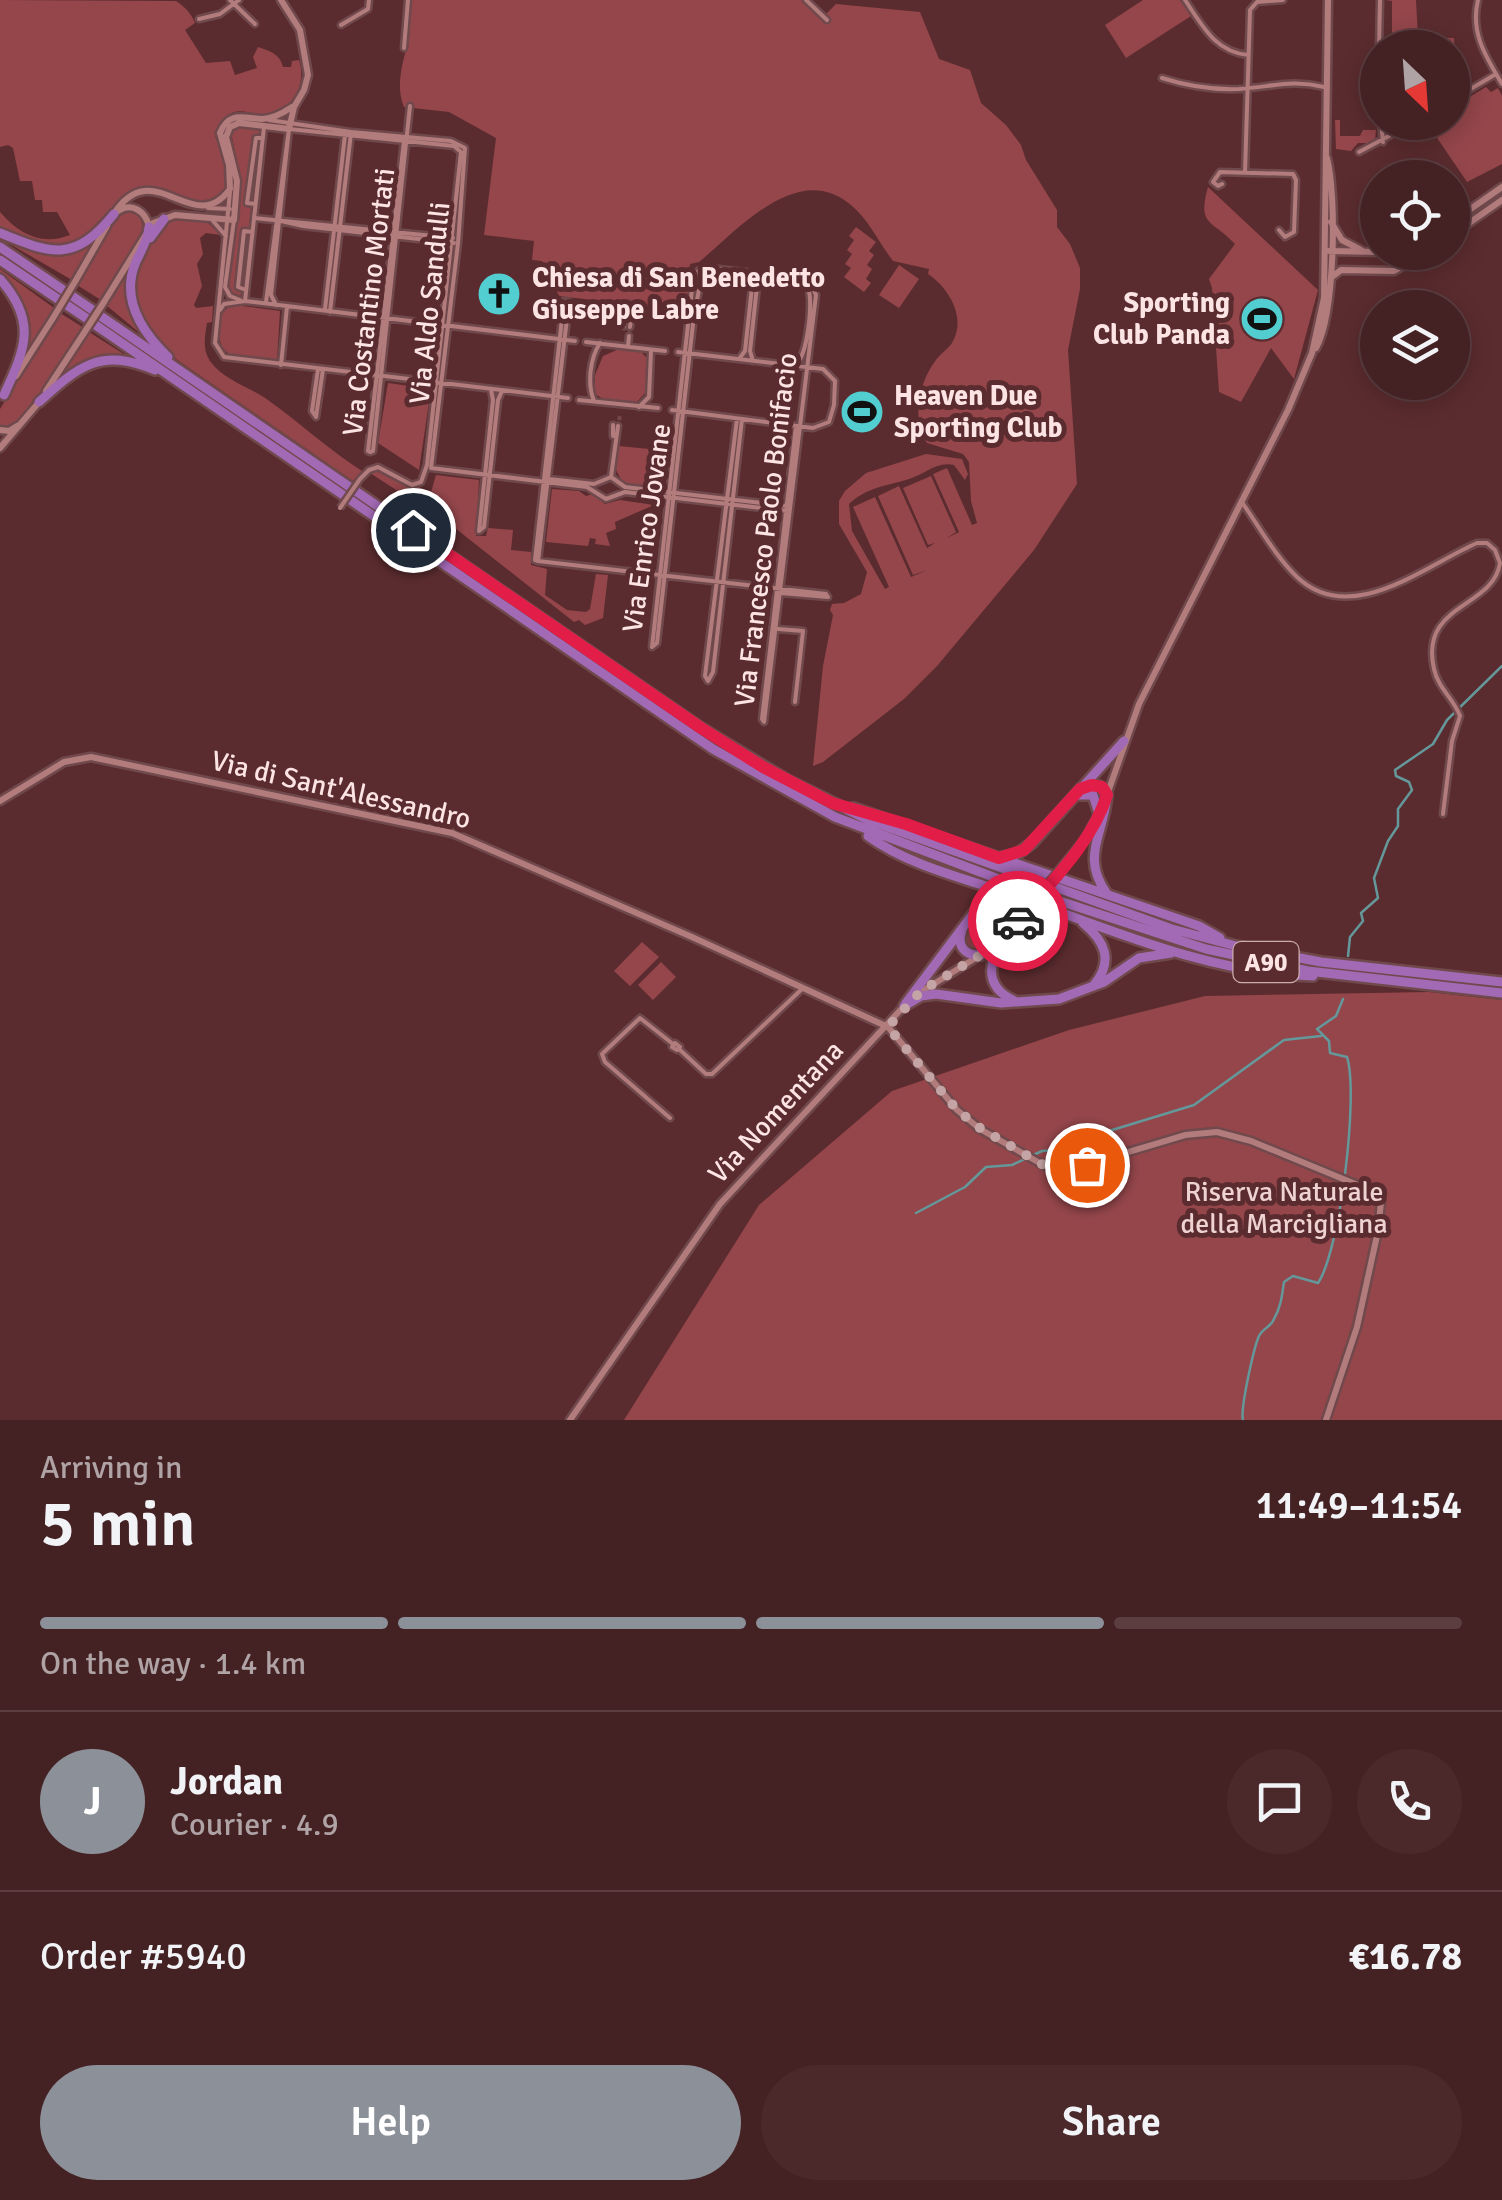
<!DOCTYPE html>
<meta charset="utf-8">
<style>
body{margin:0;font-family:Signika,sans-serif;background:#4b292b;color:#f1f3f6;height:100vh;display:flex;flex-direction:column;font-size:38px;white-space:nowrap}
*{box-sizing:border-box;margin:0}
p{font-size:32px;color:#afa3a6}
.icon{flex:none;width:55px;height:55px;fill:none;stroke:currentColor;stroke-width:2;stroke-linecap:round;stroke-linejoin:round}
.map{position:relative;height:1420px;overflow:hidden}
.panel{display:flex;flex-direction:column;background:#442123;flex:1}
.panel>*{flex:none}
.needle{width:65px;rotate:155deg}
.fabs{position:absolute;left:1360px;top:30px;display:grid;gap:20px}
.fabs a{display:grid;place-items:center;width:110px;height:110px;border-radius:50%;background:#442123;box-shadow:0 5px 25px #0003,0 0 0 2px #5c3e41;font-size:50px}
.pin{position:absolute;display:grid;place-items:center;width:85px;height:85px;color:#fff;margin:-42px;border:5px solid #fff;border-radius:50%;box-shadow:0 2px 10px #0007}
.courier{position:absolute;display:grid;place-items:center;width:100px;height:100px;margin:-50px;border:8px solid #e11d48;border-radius:50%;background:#fff;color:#222;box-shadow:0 2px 12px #0007}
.headline em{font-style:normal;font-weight:600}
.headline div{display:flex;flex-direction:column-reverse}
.headline{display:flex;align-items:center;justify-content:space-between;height:170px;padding:0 40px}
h1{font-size:65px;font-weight:600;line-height:75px}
.bar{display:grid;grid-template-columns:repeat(4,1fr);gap:15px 10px;align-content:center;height:120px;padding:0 40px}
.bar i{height:12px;border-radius:8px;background:#5c3e41}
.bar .selected{background:#8c9099}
.bar p{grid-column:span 4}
.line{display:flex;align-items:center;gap:25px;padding:0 40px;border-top:2px solid #5c3e41}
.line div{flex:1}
.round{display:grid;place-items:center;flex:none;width:105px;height:105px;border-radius:52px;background:#4b292b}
.action{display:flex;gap:20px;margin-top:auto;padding:20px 40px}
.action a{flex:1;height:115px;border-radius:60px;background:#8c9099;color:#fff;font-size:40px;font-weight:600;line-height:115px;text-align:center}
.action a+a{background:#4b292b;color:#f1f3f6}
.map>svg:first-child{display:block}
</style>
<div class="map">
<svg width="1502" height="1420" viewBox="0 0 1502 1420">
<rect width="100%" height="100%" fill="#5b2c2f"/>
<path fill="#94464b" d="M 0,0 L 176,1 C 185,7 191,13 195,23 L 185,30 L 206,63 L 230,61 L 235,75 L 257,68 L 253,57 L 258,47 C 270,51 280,54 283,67 L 291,67 L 292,61 L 299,60 C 307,84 293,111 267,114 C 256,116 245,109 234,112 C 224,115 218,125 215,136 C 222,153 237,185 216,200 C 197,213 172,187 151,188 C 102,191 103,249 59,249 C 41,249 17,237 0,231 L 0,212 C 19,234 41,246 70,235 L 57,212 L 43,212 L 42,200 L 35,200 L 32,181 L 20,181 L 13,148 L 8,145 L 0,147 Z
M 411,0 L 803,0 L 818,15 L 826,14 L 836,4 L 920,12 L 939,59 L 970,70 L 981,103 L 1006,125 L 1021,145 L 1026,160 L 1057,210 L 1057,227 L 1070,244 L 1080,268 L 1080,289 L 1068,350 L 1077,484 L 1034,550 L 937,666 L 904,699 L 823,762 L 813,766 L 823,666 L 833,615 L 830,610 L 832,604 L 844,603 L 861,594 L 867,572 L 839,524 L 839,501 L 845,491 L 866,473 L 926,454 L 962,459 L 968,474 L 965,480 L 954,465 C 936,461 926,474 909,479 C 887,486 867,487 849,504 L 852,531 L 885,589 L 889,587 L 853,507 L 875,497 L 911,577 L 927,570 L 913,575 L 878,496 L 899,486 L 927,548 L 935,543 L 928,545 L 903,488 L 931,476 L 956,532 L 947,538 L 959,532 L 933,474 L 947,468 L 972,525 L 977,523 L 971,501 L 969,462 L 963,454 L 927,443 C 911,418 919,382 936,360 C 940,354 948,349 952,343 C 967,318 949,288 928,274 L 929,269 L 893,261 C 879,243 869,220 851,205 C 798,160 739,229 699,262 L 690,264 L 685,311 L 559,296 L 542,261 L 532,260 L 534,241 L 484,235 L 496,138 L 449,112 L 404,107 C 395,86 403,62 408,42 C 411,29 410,13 411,0 Z
M 1143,0 L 1180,0 L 1191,16 L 1126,58 L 1105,25 Z
M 1385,0 L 1416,0 L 1418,37 L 1454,38 L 1455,64 L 1452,48 L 1392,47 L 1392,1 Z
M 1486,87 L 1491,92 L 1498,88 L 1502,96 L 1502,164 L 1467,182 L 1427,123 L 1452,122 L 1453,107 Z
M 1335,120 L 1340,120 L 1340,136 L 1360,136 L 1363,130 L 1376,130 L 1375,140 L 1370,143 L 1358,143 L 1351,151 L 1336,149 Z
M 238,126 L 261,131 L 260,135 L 252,135 L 244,206 L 251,208 L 249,227 L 242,227 L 234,286 L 242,293 L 239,297 L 234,296 L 229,288 L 239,190 L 239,171 L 231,133 Z
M 1208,187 L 1318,290 L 1294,379 L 1271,348 L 1241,402 L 1219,392 L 1212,288 L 1209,279 L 1235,244 C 1212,219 1197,227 1208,187 Z
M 129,212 L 140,216 L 144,231 L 101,300 L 77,285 L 118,216 Z
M 181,220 L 208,223 L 221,235 L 206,233 L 200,238 L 203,254 L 197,264 L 202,286 L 194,305 L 196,308 L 213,306 L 212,322 L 207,323 C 205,336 202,349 210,361 C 223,380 250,387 268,400 C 300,423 329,450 362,471 L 353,481 L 176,359 C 128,317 121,271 166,222 Z
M 856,227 L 876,242 L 869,251 L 874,255 L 867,265 L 872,269 L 866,279 L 871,283 L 864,292 L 844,277 L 851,268 L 845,264 L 852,254 L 847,250 L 854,240 L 849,236 Z
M 99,236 L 72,280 L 3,240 C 46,248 56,269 99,236 Z
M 131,262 L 130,277 L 147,339 L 106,305 Z
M 899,265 L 919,279 L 899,308 L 879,295 Z
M 0,269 L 54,308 L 22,361 L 28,329 L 0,277 Z
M 234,305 L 280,311 L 277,360 C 245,356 214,365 220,323 C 221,312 224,309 234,305 Z
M 60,313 L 84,328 L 45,387 L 13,427 L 0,428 L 0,409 Z
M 89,332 L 130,358 L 110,357 L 52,387 Z
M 619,349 L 641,352 L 649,360 L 645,393 L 637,402 L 605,400 L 595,394 L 595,375 L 603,356 Z
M 388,383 L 431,389 L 419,470 L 378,443 Z
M 619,446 L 669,451 L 664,488 L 623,483 L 616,470 Z
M 374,470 L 408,487 L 419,486 L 425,495 L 431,492 L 436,475 L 479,480 L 476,536 L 486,536 L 488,528 L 513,530 L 511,550 L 531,552 L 531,565 L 547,569 L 545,595 L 567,610 L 586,612 L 590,609 L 596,574 L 608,575 L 603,618 L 585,625 L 579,620 L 574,622 L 455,528 L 370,473 Z
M 552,489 L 579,491 L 586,496 L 593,494 L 605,504 L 620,500 L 654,505 L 615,522 L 616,529 L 606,533 L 610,546 L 595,544 L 596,539 L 590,538 L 588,546 L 546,542 Z
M 1007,897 L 1027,905 C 1013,920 992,953 969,951 L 963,942 C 965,919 986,901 1007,897 Z
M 642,942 L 659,957 L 630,986 L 614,971 Z
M 661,962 L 676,977 L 653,1000 L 638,985 Z
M 1429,992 L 1502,1000 L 1502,1420 L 624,1420 L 759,1205 L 892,1091 L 1069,1030 L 1205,996 Z"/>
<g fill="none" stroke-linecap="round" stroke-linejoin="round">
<path stroke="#64989a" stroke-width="2.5" d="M 1348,956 L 1350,937 L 1363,921 L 1361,913 L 1378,898 L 1374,878 L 1388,841 L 1398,826 L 1398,809 L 1412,790 L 1409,782 L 1396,776 L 1395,770 L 1433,744 L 1447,720 L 1502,666
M 916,1213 L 965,1187 L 986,1167 L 1012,1165 L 1042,1151 L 1073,1149 L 1109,1131 L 1194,1105 L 1284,1040 L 1321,1036
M 1243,1420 C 1240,1409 1254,1347 1259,1336 C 1263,1328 1271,1327 1274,1319 C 1281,1307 1282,1295 1284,1282 L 1293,1276 L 1318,1283 C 1340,1251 1359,1094 1347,1057 L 1330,1053 L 1329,1041 L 1317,1029 L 1336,1016 L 1343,999"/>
<path stroke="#73484a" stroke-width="4" stroke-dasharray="4 2" stroke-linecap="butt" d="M 618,426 L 620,415"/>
<defs>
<path id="street" d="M 230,0 L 255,24
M 806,0 L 827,20
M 1185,0 C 1202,25 1215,52 1248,55
M 1478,0 C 1470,33 1486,57 1502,84
M 199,19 L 220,14 L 239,0
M 341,25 L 368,9 L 369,0
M 404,48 L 408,0
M 1379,48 L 1380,0
M 1162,78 C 1187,86 1212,90 1239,89 C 1272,87 1291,79 1324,87
M 1452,100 L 1496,74
M 269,120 L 351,132 L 451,141 L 465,148 L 458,243 L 431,468
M 1381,122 L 1383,142
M 289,129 L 454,146 L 461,152 L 427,465
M 407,137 L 404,141 L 368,451 L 370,452 L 373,451 L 410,106
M 1359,152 L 1415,122
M 1245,173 L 1250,10 L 1257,2 L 1283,0
M 1222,184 L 1218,186 L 1213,182 L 1220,172 L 1293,174 L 1296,180 L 1294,232 L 1285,237 L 1279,230
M 230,192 L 215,343 L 224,357 L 568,398
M 255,204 L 247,203 L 256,138 L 263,138
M 208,208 L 230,209
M 254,218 L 453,238
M 234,220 L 225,287 L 230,296 L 240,300
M 213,221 L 226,236
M 281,221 L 303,226 L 454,243
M 246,290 L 238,287 L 244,231 L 252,232
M 245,301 L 264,127
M 564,301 L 569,302 L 538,561 L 535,560 Z
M 266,302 L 289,129
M 276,305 L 271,295 L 289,129
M 325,309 L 345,135
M 220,310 L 224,304 L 245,301 L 575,341
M 330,312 L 351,133
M 624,326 L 626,306 L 630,304 L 633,306 L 630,327
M 586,342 L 665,351
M 628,346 L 629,336
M 739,359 L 745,351 L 753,278
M 753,361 L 750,351 L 758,277
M 281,365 L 287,307
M 795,365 C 808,356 813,303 808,287 L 710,273 L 702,275 L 694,315 L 657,643 L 652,647 L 693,280 L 699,270 L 709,268 L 799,278 L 811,283 L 816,295 L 764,722 L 762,719 L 796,426
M 318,369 L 312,411 L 316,417 L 323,369
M 491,390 L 493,400 L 479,531 L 484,527 L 498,400 L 502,391
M 579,400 L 658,408
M 594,401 C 587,384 590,358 600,343
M 639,407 L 649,397 L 651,351
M 672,410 L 813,428 L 829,422 L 834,405 L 835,381 L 823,369 L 678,352
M 737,419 L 705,676 L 708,681 L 713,672 L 742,419
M 613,425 L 613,436
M 431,468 L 587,487 L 606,499 L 625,492 L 787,511
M 611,477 L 618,426
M 360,479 L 369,470 L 378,467 L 412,485 L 421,482 L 427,465
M 549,479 L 594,484 L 611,477 L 625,487 L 787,506
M 1241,501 C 1259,526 1275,556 1297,577 C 1351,628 1424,566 1477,543 L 1487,543 L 1495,550 L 1500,563 C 1493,609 1419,603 1434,669 C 1438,688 1454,699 1460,716 L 1452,741 L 1443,814
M 538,561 L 826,594 L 828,597 L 781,593
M 778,629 L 803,631 L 795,702
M 675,1043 L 680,1047 L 677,1050 L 672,1047 Z
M 679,1049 L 706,1074 L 712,1074 L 803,988
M 670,1118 L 605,1062 L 602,1054 L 640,1018 L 673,1044"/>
<path id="secondary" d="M 118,211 C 132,202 145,211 149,226
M 113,215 C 153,151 193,240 230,189 L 229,165 L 220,133 C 229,111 242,118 262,119 C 273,119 283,113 292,107
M 1331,222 L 1342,240 L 1361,250
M 1452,222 L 1502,187
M 1452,235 L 1502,200
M 1329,251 L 1382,252
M 1333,276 L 1341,270 L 1394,271 L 1427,252
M 76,280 L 107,226
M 104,302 L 153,223 L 175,215 L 234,220 L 237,181 L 226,137 L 230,127 L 239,123 L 289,129 L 294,107 L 304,90 L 308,75 L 300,30 L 281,0
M 1316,348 C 1335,314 1337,197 1327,158
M 16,376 L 53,318
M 46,391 L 84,333
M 0,430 L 9,431 L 17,426
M 0,448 L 40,401
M 1107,795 L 1139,704 L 1288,410 L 1312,353 L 1324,298 L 1328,0
M 0,801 L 64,762 L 91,757 L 452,833 L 692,937 L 888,1027 L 957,1110 L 980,1129 L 1045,1166 L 1081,1166 L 1185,1135 L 1217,1132 L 1251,1141 L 1365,1188 L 1381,1202 L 1378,1231 L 1357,1327 L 1326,1420
M 1058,872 L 1085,839 L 1100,811
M 916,995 L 990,949 L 1022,916
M 570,1420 L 720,1204 L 906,1004"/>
<path id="highway" d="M 149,227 C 148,241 140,252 135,264 C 121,300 143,333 168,357
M 0,233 C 53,255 75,262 114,214
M 150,238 L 164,219
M 0,247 L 94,311
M 0,260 L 89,320
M 0,279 C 38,322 25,349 4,395
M 99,315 L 701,728 L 787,780 L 868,820 L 1172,929 L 1236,946 L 1321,962 L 1502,982
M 94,324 L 713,749 L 835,817 L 1038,894 L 1206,949 L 1308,971 L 1502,993
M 39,402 C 79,366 100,347 155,370
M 1083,788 L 1099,786 L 1107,795 C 1104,835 1080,856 1107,894
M 1075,795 L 1093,795 L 1099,814
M 853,808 L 1199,926 L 1220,938
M 868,836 C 908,865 963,878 1010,894 C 1107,928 1209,974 1313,976
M 1002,857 L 1017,854 L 1032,843 L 1124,741
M 1083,923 C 1105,941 1114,961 1094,985
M 962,930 C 956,946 965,956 981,955
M 1004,937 C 989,960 983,986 1013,1000
M 906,1003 L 976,910 L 990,898 L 1003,894
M 904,1006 L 921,996 L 936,994 L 1001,1003 L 1059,999 L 1104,982 L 1139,958 L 1171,953"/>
</defs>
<use href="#street" stroke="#70494c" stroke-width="9"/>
<use href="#secondary" stroke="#70494c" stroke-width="11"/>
<use href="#highway" stroke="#70494c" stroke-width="14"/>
<use href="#street" stroke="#b27b7c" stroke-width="4"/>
<use href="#secondary" stroke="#b27b7c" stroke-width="6"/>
<use href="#highway" stroke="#a269b5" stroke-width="9"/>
<defs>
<path id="street-bridge" d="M 340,508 L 360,479"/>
<path id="secondary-bridge" d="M 53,318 L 76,280
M 84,333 L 104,302
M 1022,916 L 1058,872"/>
</defs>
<use href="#street-bridge" stroke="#70494c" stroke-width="9" stroke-linecap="butt"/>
<use href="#secondary-bridge" stroke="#70494c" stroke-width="11" stroke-linecap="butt"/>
<use href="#street-bridge" stroke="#b27b7c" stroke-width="4"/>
<use href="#secondary-bridge" stroke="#b27b7c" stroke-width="6"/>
</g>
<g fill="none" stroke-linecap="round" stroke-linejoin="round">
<path stroke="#c4a4a5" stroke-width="10" stroke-dasharray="0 18" d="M 1018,921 L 987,951 L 920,992 L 888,1027 L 957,1110 L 980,1128 L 1045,1166 L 1059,1168 L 1087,1165"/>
<path stroke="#e11d48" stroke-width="12" d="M 413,530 L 701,728 L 763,767 L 832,803 L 906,824 L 999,858 L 1024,850 L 1080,789 L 1092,785 L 1102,787 L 1107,795 C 1092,843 1049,884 1018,921"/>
</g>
<defs>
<symbol id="church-disc" viewBox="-11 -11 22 22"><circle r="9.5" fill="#52cdd0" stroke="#5b2c2f"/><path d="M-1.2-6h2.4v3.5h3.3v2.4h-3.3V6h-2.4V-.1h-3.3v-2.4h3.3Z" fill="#111"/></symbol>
<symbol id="stadium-disc" viewBox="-11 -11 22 22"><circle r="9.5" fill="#52cdd0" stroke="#5b2c2f"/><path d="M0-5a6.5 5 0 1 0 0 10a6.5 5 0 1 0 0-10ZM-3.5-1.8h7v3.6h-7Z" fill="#111"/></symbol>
</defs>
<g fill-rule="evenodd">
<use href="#church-disc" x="474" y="269" width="50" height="50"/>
<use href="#stadium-disc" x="1237" y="294" width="50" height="50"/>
<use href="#stadium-disc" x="837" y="387" width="50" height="50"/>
</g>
<g text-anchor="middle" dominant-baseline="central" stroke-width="10" stroke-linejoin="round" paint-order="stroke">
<rect fill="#5b2c2f" stroke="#ccadae" stroke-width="2.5" x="1233.5" y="942" width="65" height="40" rx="8"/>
<g font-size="25" font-weight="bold" fill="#fde4e4">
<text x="1266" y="962">A90</text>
</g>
<g font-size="28" font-weight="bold" fill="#fde4e4" stroke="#5b2c2f" text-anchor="start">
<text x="532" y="278">Chiesa di San Benedetto<tspan x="532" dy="32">Giuseppe Labre</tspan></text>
<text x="1230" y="303" text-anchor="end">Sporting<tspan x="1230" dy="32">Club Panda</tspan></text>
<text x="894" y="396">Heaven Due<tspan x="894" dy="32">Sporting Club</tspan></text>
</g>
<g font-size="28" fill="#fde4e4" stroke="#5b2c2f">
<text transform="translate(369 302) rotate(-83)">Via Costantino Mortati</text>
<text transform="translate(430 303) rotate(-84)">Via Aldo Sandulli</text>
<text transform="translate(647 528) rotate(-82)">Via Enrico Jovane</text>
<text transform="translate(766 530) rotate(-83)">Via Francesco Paolo Bonifacio</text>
<text transform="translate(341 790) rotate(13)">Via di Sant'Alessandro</text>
<text transform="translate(776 1112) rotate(-47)">Via Nomentana</text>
</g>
<g font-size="28" fill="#efd3d3" stroke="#5b2c2f">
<text x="1284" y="1192">Riserva Naturale<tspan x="1284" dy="32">della Marcigliana</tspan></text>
</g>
</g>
</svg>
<div class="fabs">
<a><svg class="needle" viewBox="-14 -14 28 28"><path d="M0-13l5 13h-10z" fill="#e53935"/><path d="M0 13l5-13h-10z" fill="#afa3a6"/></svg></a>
<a><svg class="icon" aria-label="locate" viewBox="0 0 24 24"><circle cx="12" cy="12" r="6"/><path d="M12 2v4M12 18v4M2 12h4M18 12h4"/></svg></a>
<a><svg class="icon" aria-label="layers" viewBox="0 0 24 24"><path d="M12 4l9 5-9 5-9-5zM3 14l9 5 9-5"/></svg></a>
</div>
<div class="pin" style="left:1087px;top:1165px;background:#ea580c"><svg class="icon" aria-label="bag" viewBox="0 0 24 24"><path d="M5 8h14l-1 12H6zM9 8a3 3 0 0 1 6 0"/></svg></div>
<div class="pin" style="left:413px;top:530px;background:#1f2937"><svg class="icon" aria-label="home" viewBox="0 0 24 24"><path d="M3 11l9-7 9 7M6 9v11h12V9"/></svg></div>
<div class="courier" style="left:1018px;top:921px"><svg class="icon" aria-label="car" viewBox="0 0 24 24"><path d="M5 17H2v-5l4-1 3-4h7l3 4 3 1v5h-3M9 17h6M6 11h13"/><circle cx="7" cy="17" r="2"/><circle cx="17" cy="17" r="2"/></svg></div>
</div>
<section class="panel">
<div class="headline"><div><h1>5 min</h1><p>Arriving in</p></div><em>11:49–11:54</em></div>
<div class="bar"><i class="selected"></i><i class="selected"></i><i class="selected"></i><i></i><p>On the way · 1.4 km</p></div>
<div class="line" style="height:180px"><b class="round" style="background:#8c9099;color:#fff">J</b><div><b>Jordan</b><p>Courier · 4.9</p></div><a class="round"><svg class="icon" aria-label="chat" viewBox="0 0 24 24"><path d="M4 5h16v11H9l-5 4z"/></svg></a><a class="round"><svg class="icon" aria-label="phone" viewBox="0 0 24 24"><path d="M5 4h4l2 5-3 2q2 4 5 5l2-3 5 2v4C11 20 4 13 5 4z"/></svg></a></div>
<div class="line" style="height:130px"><div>Order #5940</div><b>€16.78</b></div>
<div class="action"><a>Help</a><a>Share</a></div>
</section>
